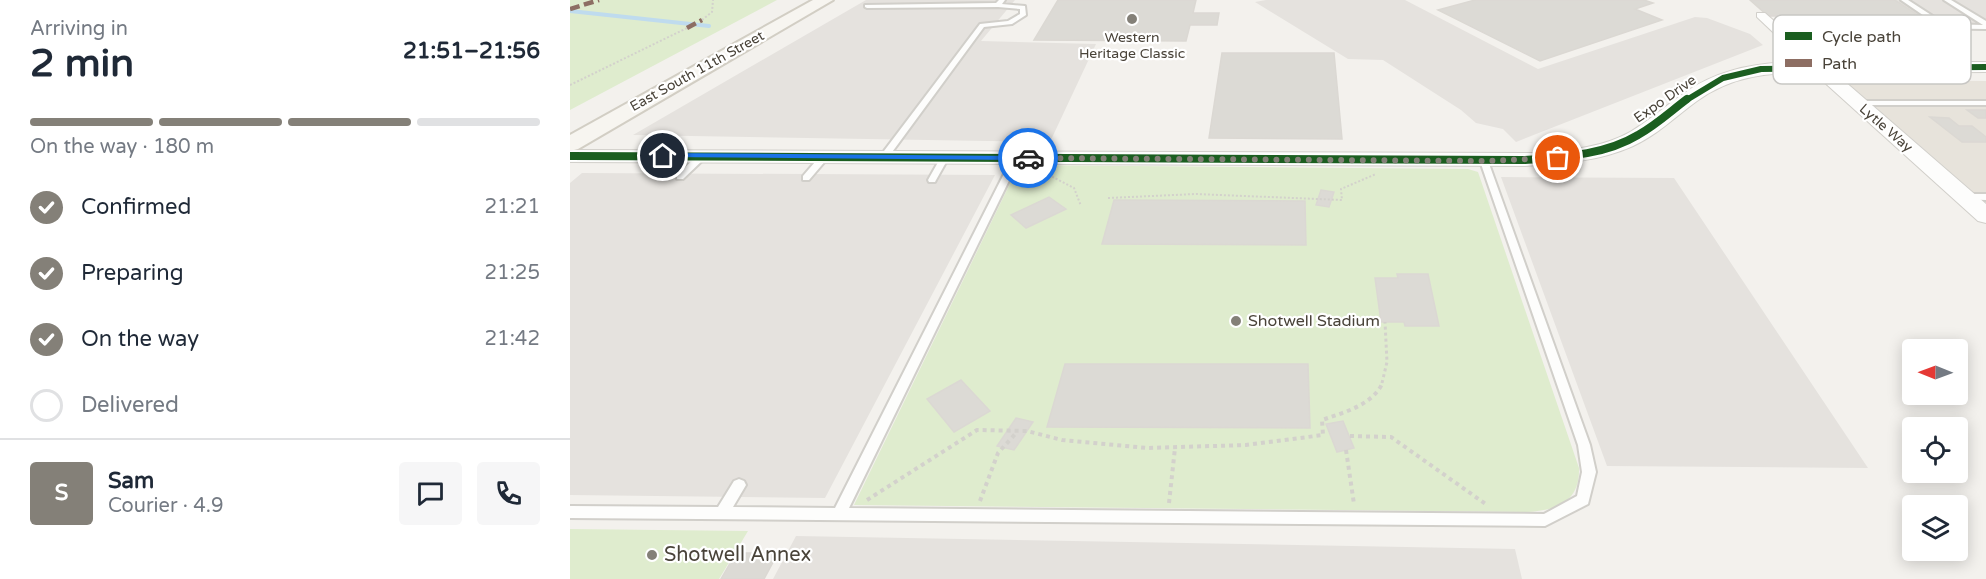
<!DOCTYPE html>
<meta charset="utf-8">
<style>
body{margin:0;font-family:"Varela Round",sans-serif;background:#f6f6f7;color:#1f2937;height:100vh;display:flex;flex-direction:column;font-size:22px;white-space:nowrap}
*{box-sizing:border-box;margin:0}
p{font-size:20px;color:#747a83}
.icon{flex:none;width:33px;height:33px;fill:none;stroke:currentColor;stroke-width:2;stroke-linecap:round;stroke-linejoin:round}
.map{position:relative;flex:1;overflow:hidden}
.panel{display:flex;flex-direction:column;background:#fff;width:570px}
.panel>*{flex:none}
.needle{width:39px;rotate:271deg}
.tools{position:absolute;left:1332px;top:339px;display:grid;gap:12px}
.tools a{display:grid;place-items:center;width:66px;height:66px;border-radius:6px;background:#fff;box-shadow:0 3px 15px #0003;font-size:30px}
.pin{position:absolute;display:grid;place-items:center;width:51px;height:51px;color:#fff;margin:-26px;border:3px solid #fff;border-radius:50%;box-shadow:0 2px 6px #0007}
.courier{position:absolute;display:grid;place-items:center;width:60px;height:60px;margin:-30px;border:4px solid #1a73e8;border-radius:50%;background:#fff;color:#222;box-shadow:0 2px 8px #0007}
.overview em{font-style:normal;font-weight:700}
.overview div{display:flex;flex-direction:column-reverse}
.overview{display:flex;align-items:center;justify-content:space-between;height:102px;padding:0 30px}
h1{font-size:39px;font-weight:700;line-height:45px}
.bar{display:grid;grid-template-columns:repeat(4,1fr);gap:9px 6px;align-content:center;height:72px;padding:0 30px}
.bar i{height:8px;border-radius:4px;background:#e0e1e3}
.bar .on{background:#848078}
.bar p{grid-column:span 4}
.line{display:flex;align-items:center;gap:15px;padding:0 30px;border-top:2px solid #e0e1e3}
.line div{flex:1}
.round{display:grid;place-items:center;flex:none;width:63px;height:63px;border-radius:6px;background:#f6f6f7}
ol{padding:0 30px;list-style:none}
li{display:flex;align-items:center;gap:18px;height:66px}
li p{margin-inline-start:auto}
li .icon{padding:6px;border-radius:50%;background:#848078;color:#fff;stroke-width:4}
li:last-child{color:#747a83}
li i{width:33px;height:33px;border:3px solid #e0e1e3;border-radius:50%}
main{display:flex;flex:1;min-height:0}
.map>svg:first-child{display:block}
</style>
<main>
<section class="panel">
<div class="overview"><div><h1>2 min</h1><p>Arriving in</p></div><em>21:51–21:56</em></div>
<div class="bar"><i class="on"></i><i class="on"></i><i class="on"></i><i></i><p>On the way · 180 m</p></div>
<ol>
<li><svg class="icon" aria-label="check" viewBox="0 0 24 24"><path d="M5 12l5 5 9-10"/></svg>Confirmed<p>21:21</p></li>
<li><svg class="icon" aria-label="check" viewBox="0 0 24 24"><path d="M5 12l5 5 9-10"/></svg>Preparing<p>21:25</p></li>
<li><svg class="icon" aria-label="check" viewBox="0 0 24 24"><path d="M5 12l5 5 9-10"/></svg>On the way<p>21:42</p></li>
<li><i></i>Delivered</li>
</ol>
<div class="line" style="height:108px"><b class="round" style="background:#848078;color:#fff">S</b><div><b>Sam</b><p>Courier · 4.9</p></div><a class="round"><svg class="icon" aria-label="chat" viewBox="0 0 24 24"><path d="M4 5h16v11H9l-5 4z"/></svg></a><a class="round"><svg class="icon" aria-label="phone" viewBox="0 0 24 24"><path d="M5 4h4l2 5-3 2q2 4 5 5l2-3 5 2v4C11 20 4 13 5 4z"/></svg></a></div>
</section>
<div class="map">
<svg width="1416" height="579" viewBox="0 0 1416 579">
<rect width="100%" height="100%" fill="#f3f1ed"/>
<path fill="#e7e3db" d="M 1274,80 L 1416,81 L 1416,203 Z"/>
<path fill="#dfecce" d="M 0,0 L 207,0 L 0,110 Z
M 449,165 L 898,169 L 908,172 L 1009,468 C 1010,501 988,510 958,512 L 284,505 Z
M 0,529 L 178,531 L 149,579 L 0,579 Z"/>
<path fill="#e5e2de" d="M 296,0 L 445,0 L 411,41 L 526,44 L 480,142 L 63,135 Z
M 696,0 L 835,0 L 968,69 L 1125,17 L 1137,18 L 1180,34 L 1193,45 L 946,142 L 933,129 L 906,123 L 891,110 L 813,60 L 778,59 L 685,2 Z
M 1326,0 L 1416,0 L 1416,27 L 1365,26 Z
M 12,173 L 425,175 L 255,498 L 0,495 L 0,183 Z
M 931,177 L 1104,178 L 1298,468 L 1037,466 Z
M 226,536 L 945,549 L 952,579 L 203,579 Z"/>
<g fill="none" stroke-linecap="round" stroke-linejoin="round">
<path stroke="#bfdbee" stroke-width="4" d="M 0,11 L 139,26"/>
</g>
<path fill="#dcdad5" stroke="#dbd8d3" stroke-width="1.5" d="M 488,0 L 626,0 L 623,13 L 649,13 L 647,25 L 620,25 L 616,41 L 464,40 Z
M 905,0 L 1074,0 L 1083,3 L 1065,9 L 1092,20 L 970,61 L 868,10 Z
M 1180,0 L 1325,0 L 1351,17 L 1198,16 Z
M 652,53 L 764,53 L 772,139 L 639,138 Z
M 1397,110 L 1416,110 L 1416,118 L 1408,118 Z
M 1360,117 L 1379,118 L 1389,126 L 1402,126 L 1416,137 L 1416,142 L 1392,142 Z
M 751,190 L 764,192 L 759,207 L 746,205 Z
M 479,197 L 496,209 L 456,228 L 441,215 Z
M 544,200 L 735,201 L 736,245 L 532,244 Z
M 827,274 L 858,274 L 869,326 L 835,326 L 834,322 L 811,322 L 805,278 L 828,278 Z
M 495,364 L 738,364 L 740,428 L 477,427 Z
M 391,380 L 420,411 L 384,432 L 357,399 Z
M 446,418 L 463,422 L 444,450 L 427,446 Z
M 773,421 L 784,448 L 767,452 L 756,424 Z
M 166,553 L 208,553 L 194,579 L 151,579 Z"/>
<g fill="none" stroke-linecap="round" stroke-linejoin="round">
<defs>
<path id="service" d="M 429,0 L 435,0 L 432,4 L 455,6 L 456,15 L 442,24 L 414,27 L 317,159 L 311,159 L 311,155 L 410,24 L 438,21 L 450,14 L 450,9 L 428,7 L 297,8 L 295,7 L 295,5 L 426,3 Z
M 1331,0 L 1338,0 L 1375,24 L 1413,25 L 1374,0 L 1381,0 L 1416,21 L 1416,29 L 1201,26 L 1198,24 L 1201,22 L 1366,24 Z
M 1284,101 L 1416,101 L 1416,105 L 1287,105 L 1283,103 Z
M 132,153 L 135,154 L 135,158 L 113,179 L 107,179 L 107,175 L 129,154 Z
M 254,154 L 257,155 L 257,159 L 239,180 L 233,180 L 233,176 L 251,155 Z
M 375,154 L 379,157 L 366,180 L 365,182 L 359,182 L 358,180 L 371,157 Z
M 446,155 L 450,158 L 279,508 L 974,514 L 1007,496 L 1012,472 L 1008,445 L 910,161 L 914,158 L 918,161 L 1020,445 L 1026,472 L 1018,504 L 975,526 L 0,518 L 0,506 L 148,507 L 164,481 L 169,479 L 174,481 L 176,485 L 163,507 L 265,508 L 442,158 Z
M 1394,194 L 1416,194 L 1416,200 L 1391,199 L 1389,197 L 1391,195 Z"/>
<path id="minor" d="M 1187,13 L 1195,13 L 1254,65 L 1254,71 L 1244,71 L 1187,17 Z"/>
<path id="tertiary" d="M 1218,62 L 1416,62 L 1416,72 L 1265,73 L 1416,204 L 1416,223 L 1408,221 L 1244,73 C 1201,72 1163,75 1127,101 C 1105,117 1087,135 1063,146 C 1030,161 991,164 955,166 L 0,162 L 0,150 L 971,153 C 1002,150 1033,147 1060,132 C 1079,121 1095,106 1113,94 C 1145,71 1179,64 1218,62 Z"/>
<path id="secondary" d="M 243,0 L 263,0 L 8,149 L 0,151 L 0,135 Z"/>
</defs>
<use href="#service" stroke="#d1cfca" stroke-width="4"/>
<use href="#minor" stroke="#d1cfca" stroke-width="2"/>
<use href="#tertiary" stroke="#d1cfca" stroke-width="2"/>
<use href="#secondary" stroke="#d2cec4" stroke-width="4"/>
<path stroke="#d3d1cc" stroke-width="2" stroke-dasharray="2 2" stroke-linecap="butt" d="M 132,20 L 142,12 L 143,0
M 0,85 L 117,28
M 475,173 L 504,188 L 511,206
M 538,198 L 626,194 L 772,200 L 771,189 L 806,174"/>
<path stroke="#d3d1cc" stroke-width="3" stroke-dasharray="3 3" stroke-linecap="butt" d="M 812,383 L 817,362 L 815,322"/>
<path stroke="#d3d1cc" stroke-width="4" stroke-dasharray="4 4" stroke-linecap="butt" d="M 780,436 L 821,437 L 917,505
M 776,450 L 784,504
M 297,500 L 407,430 L 457,431 L 492,440 L 577,448 L 676,445 L 753,435 L 752,420 C 775,412 803,405 813,382
M 410,501 L 428,453 L 447,432
M 599,503 L 605,448"/>
<use href="#service" fill="#fdfdfc" fill-rule="evenodd"/>
<use href="#minor" fill="#fdfdfc" fill-rule="evenodd"/>
<use href="#tertiary" fill="#fdfdfc" fill-rule="evenodd"/>
<use href="#secondary" fill="#f7f5f0" fill-rule="evenodd"/>
<path stroke="#8d6e63" stroke-width="4.5" stroke-dasharray="10 4.5" stroke-linecap="butt" d="M 0,9 L 29,0
M 117,28 L 132,20"/>
<defs>
<path id="cycleway-far1" d="M 1115,101 L 1153,78 L 1191,69 L 1416,67"/>
<path id="cycleway" d="M 0,156 L 955,160 C 993,157 1035,155 1068,135 C 1086,125 1101,111 1117,99"/>
</defs>
<use href="#cycleway-far1" stroke="#fff" stroke-width="8"/>
<use href="#cycleway" stroke="#fff" stroke-width="10"/>
<use href="#cycleway-far1" stroke="#1b5e20" stroke-width="6"/>
<use href="#cycleway" stroke="#1b5e20" stroke-width="8"/>
</g>
<path fill="#1a73e8" d="M 93,153 L 458,156 L 462,158 L 458,160 L 91,157 Z"/>
<g fill="none" stroke-linecap="round" stroke-linejoin="round">
<path stroke="#848078" stroke-width="6" stroke-dasharray="0 10.8" d="M 458,158 L 914,161 L 988,158"/>
</g>
<g fill="#848078" stroke="#fff" stroke-width="2">
<circle cx="562" cy="19" r="6"/>
<circle cx="666" cy="321" r="6"/>
<circle cx="82" cy="555" r="6"/>
</g>
<g text-anchor="middle" dominant-baseline="central" stroke-width="4.5" stroke-linejoin="round" paint-order="stroke">
<g font-size="14" fill="#494339" stroke="#fff">
<text x="562" y="37">Western<tspan x="562" dy="16">Heritage Classic</tspan></text>
</g>
<g font-size="14" fill="#494339" stroke="#fff">
<text transform="translate(127 71) rotate(-29)">East South 11th Street</text>
<text transform="translate(1095 99) rotate(-35)">Expo Drive</text>
<text transform="translate(1316 128) rotate(41)">Lytle Way</text>
</g>
<g font-size="16" fill="#494339" stroke="#fff" text-anchor="start">
<text x="678" y="321">Shotwell Stadium</text>
</g>
<g font-size="20" fill="#494339" stroke="#fff" text-anchor="start">
<text x="94" y="555">Shotwell Annex</text>
</g>
</g>
<rect x="1203" y="15" width="198" height="69" rx="9" fill="#fff" stroke="#c8c7c4" stroke-width="1.5"/>
<rect x="1215" y="32" width="27" height="8" fill="#1b5e20"/>
<rect x="1215" y="59" width="27" height="8" fill="#8d6e63"/>
<g font-size="16" fill="#494339">
<text x="1252" y="42">Cycle path</text>
<text x="1252" y="69">Path</text>
</g>
</svg>
<div class="tools">
<a><svg class="needle" viewBox="-14 -14 28 28"><path d="M0-13l5 13h-10z" fill="#e53935"/><path d="M0 13l5-13h-10z" fill="#747a83"/></svg></a>
<a><svg class="icon" aria-label="locate" viewBox="0 0 24 24"><circle cx="12" cy="12" r="6"/><path d="M12 2v4M12 18v4M2 12h4M18 12h4"/></svg></a>
<a><svg class="icon" aria-label="layers" viewBox="0 0 24 24"><path d="M12 4l9 5-9 5-9-5zM3 14l9 5 9-5"/></svg></a>
</div>
<div class="pin" style="left:988px;top:158px;background:#ea580c"><svg class="icon" aria-label="bag" viewBox="0 0 24 24"><path d="M5 8h14l-1 12H6zM9 8a3 3 0 0 1 6 0"/></svg></div>
<div class="pin" style="left:93px;top:156px;background:#1f2937"><svg class="icon" aria-label="home" viewBox="0 0 24 24"><path d="M3 11l9-7 9 7M6 9v11h12V9"/></svg></div>
<div class="courier" style="left:458px;top:158px"><svg class="icon" aria-label="car" viewBox="0 0 24 24"><path d="M5 17H2v-5l4-1 3-4h7l3 4 3 1v5h-3M9 17h6M6 11h13"/><circle cx="7" cy="17" r="2"/><circle cx="17" cy="17" r="2"/></svg></div>
</div>
</main>
